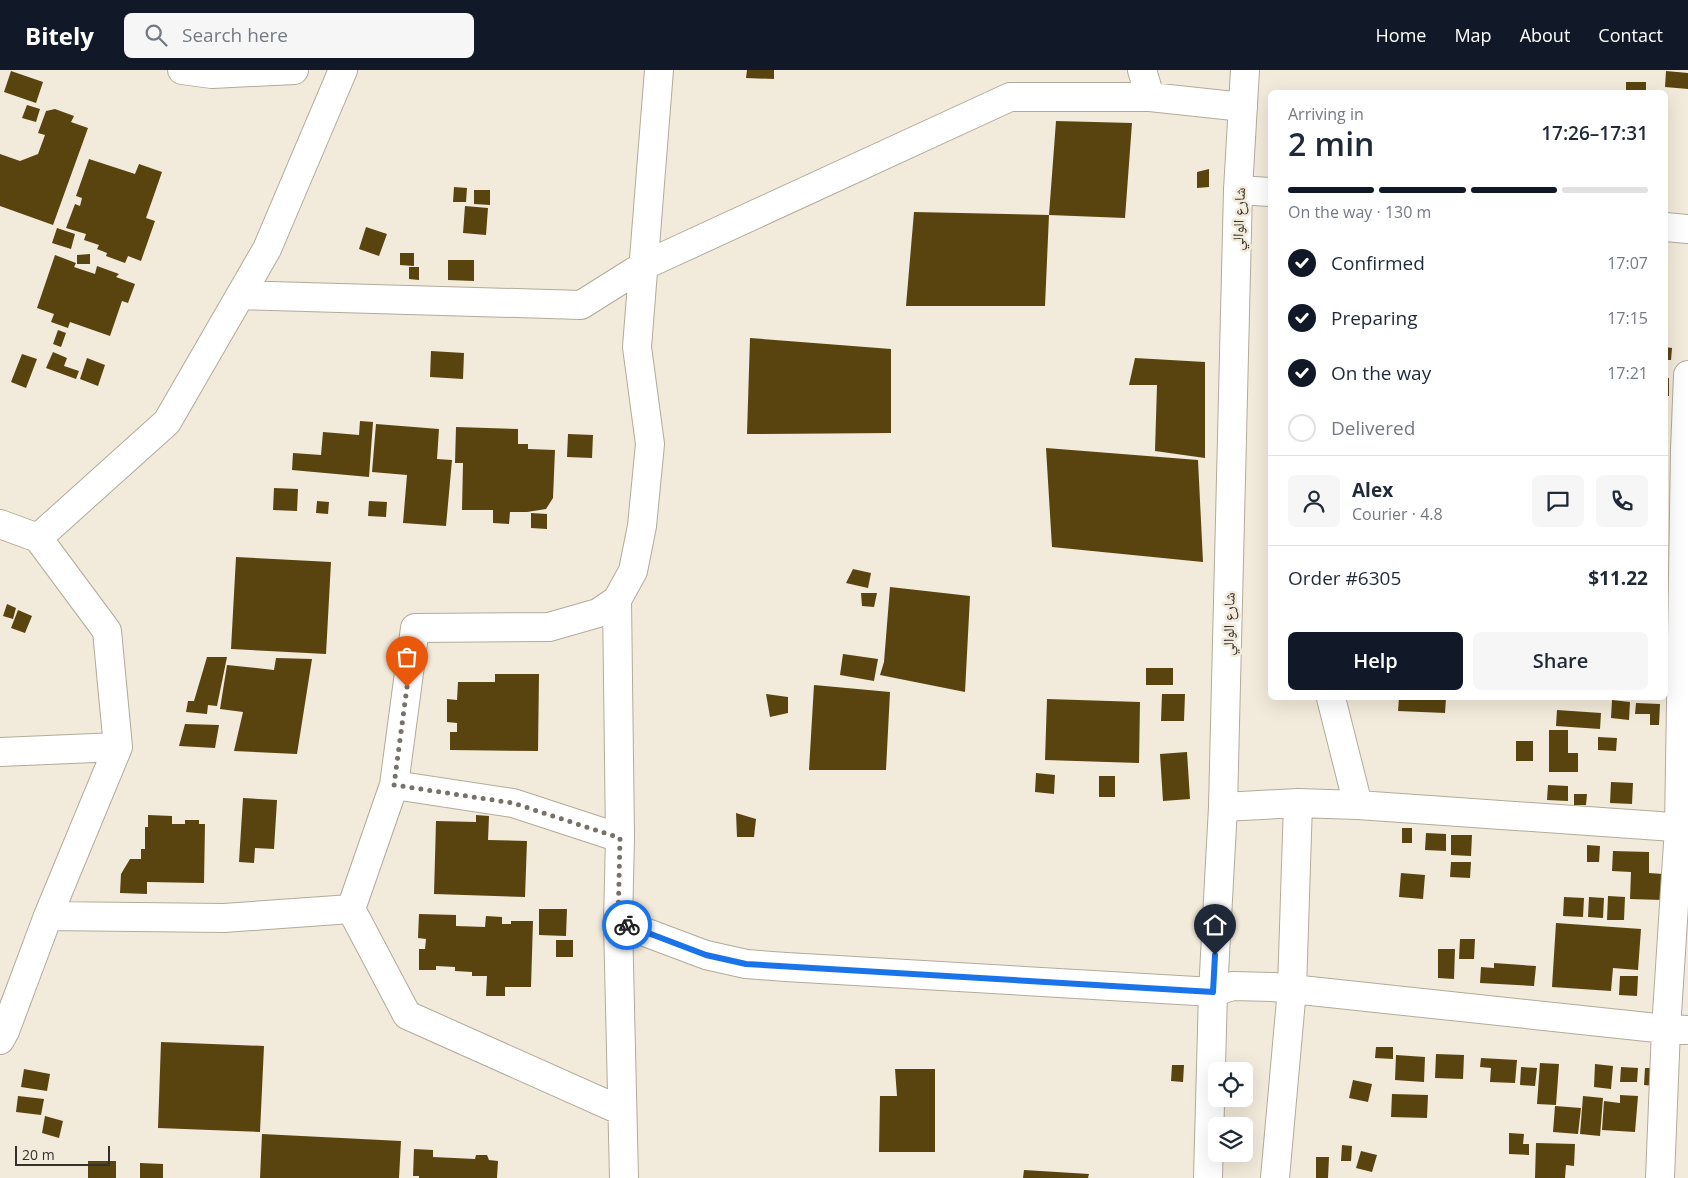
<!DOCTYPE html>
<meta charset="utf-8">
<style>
body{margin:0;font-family:"Open Sans","Noto Naskh Arabic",sans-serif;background:#f6f6f7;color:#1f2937;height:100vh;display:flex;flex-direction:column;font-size:19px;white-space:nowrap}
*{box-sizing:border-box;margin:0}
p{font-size:16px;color:#747a83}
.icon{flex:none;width:28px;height:28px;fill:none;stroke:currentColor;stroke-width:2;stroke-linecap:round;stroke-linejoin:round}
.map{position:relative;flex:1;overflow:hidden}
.side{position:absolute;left:1268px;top:20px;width:400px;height:610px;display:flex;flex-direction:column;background:#fff;border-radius:8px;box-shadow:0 5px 20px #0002}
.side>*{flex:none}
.buttons{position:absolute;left:1208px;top:992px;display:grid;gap:10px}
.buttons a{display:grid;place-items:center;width:45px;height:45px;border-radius:8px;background:#fff;box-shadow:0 5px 20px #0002;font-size:25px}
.scale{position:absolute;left:15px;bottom:12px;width:95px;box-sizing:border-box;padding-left:5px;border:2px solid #34312b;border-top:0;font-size:14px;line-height:18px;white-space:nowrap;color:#34312b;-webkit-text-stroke:4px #f2eada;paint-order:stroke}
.pin{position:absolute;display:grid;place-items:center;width:42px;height:42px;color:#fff;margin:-51px -21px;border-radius:50% 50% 50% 0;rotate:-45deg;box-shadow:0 0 5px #0007}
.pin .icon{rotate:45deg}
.courier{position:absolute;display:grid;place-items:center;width:50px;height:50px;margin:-25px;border:4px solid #1a73e8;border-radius:50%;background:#fff;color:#222;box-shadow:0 1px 6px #0007}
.summary em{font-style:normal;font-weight:600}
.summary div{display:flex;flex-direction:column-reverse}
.summary{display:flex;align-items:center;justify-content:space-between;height:85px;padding:0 20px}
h1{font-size:32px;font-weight:600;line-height:38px}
.bar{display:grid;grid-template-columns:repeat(4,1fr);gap:8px 5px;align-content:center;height:60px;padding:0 20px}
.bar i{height:6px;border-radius:4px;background:#e0e1e3}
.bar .current{background:#111827}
.bar p{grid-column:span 4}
.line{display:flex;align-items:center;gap:12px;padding:0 20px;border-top:1px solid #e0e1e3}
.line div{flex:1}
.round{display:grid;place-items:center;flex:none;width:52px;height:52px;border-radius:8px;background:#f6f6f7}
ol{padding:0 20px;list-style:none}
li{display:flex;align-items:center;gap:15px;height:55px}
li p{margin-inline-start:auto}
li .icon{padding:5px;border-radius:50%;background:#111827;color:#fff;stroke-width:4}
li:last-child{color:#747a83}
li i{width:28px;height:28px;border:2px solid #e0e1e3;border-radius:50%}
.cta{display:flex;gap:10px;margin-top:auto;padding:10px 20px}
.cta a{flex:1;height:58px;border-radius:8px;background:#111827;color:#fff;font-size:20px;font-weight:600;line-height:58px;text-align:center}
.cta a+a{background:#f6f6f7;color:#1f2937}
header{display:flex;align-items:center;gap:30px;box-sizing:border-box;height:70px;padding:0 25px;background:#111827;color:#fff}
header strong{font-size:24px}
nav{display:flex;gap:28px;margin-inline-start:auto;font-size:18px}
.search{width:350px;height:45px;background:#f6f6f7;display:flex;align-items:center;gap:12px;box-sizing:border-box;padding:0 18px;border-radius:8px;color:#747a83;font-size:19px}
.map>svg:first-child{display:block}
</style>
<header>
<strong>Bitely</strong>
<div class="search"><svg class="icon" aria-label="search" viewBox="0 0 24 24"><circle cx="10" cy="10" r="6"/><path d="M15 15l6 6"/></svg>Search here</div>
<nav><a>Home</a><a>Map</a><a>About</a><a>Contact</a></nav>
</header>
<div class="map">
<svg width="1688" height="1108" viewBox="0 0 1688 1108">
<rect width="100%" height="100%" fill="#f2eada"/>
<path fill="#594410" d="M 747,0 L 774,0 L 774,9 L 746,8 Z
M 11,1 L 43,12 L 36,33 L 4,22 Z
M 1666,1 L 1688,3 L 1688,19 L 1665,17 Z
M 1626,12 L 1646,12 L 1646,22 L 1626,22 Z
M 27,35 L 40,39 L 36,52 L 22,48 Z
M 55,39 L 74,46 L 71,52 L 88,58 L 53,155 L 0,136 L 0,84 L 20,91 L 38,84 L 45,65 L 38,63 L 46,41 Z
M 1056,51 L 1132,53 L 1125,148 L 1049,145 Z
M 89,89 L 135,104 L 139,94 L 162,102 L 146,148 L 155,151 L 141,191 L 128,186 L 125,193 L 106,186 L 107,183 L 97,179 L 99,175 L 84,170 L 86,164 L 66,158 L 75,134 L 80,136 L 82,128 L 76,126 Z
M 1209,99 L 1209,117 L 1197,118 L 1197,102 Z
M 454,117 L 467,118 L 466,132 L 453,132 Z
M 474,120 L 490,120 L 490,135 L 474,134 Z
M 465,136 L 488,138 L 486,165 L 463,163 Z
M 914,142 L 1049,145 L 1045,236 L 906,236 Z
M 366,157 L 387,164 L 379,186 L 359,179 Z
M 57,158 L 75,164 L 71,179 L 52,173 Z
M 400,183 L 414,183 L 414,196 L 400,195 Z
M 90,184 L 90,194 L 77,194 L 77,185 Z
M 55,185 L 76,193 L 74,197 L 95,204 L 97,196 L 119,204 L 116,207 L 135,214 L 128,233 L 122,231 L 110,266 L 70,252 L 68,258 L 51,252 L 54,244 L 37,238 Z
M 448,190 L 474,190 L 474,211 L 448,210 Z
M 409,197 L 419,197 L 419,210 L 409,209 Z
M 58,260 L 66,263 L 61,277 L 53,274 Z
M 750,268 L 891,279 L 891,363 L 747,364 Z
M 1665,277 L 1672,278 L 1671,290 L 1665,290 Z
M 431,281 L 464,283 L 463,309 L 430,307 Z
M 53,282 L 67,288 L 64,296 L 79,301 L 76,309 L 46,298 Z
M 22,284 L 37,289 L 26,318 L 11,312 Z
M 87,288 L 105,295 L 98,316 L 80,309 Z
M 1135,288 L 1205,292 L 1205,388 L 1155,381 L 1157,315 L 1129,315 Z
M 1665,308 L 1669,308 L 1669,326 L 1665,326 Z
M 360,351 L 373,352 L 369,407 L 292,400 L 293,383 L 321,385 L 323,362 L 359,365 Z
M 376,354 L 439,359 L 437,389 L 452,390 L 446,456 L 403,453 L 407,405 L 372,402 Z
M 456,357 L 518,359 L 518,374 L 528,374 L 528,379 L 555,380 L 553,428 L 546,439 L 527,442 L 510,442 L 509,454 L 493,453 L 493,440 L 462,440 L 463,393 L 455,393 Z
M 568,364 L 593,365 L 592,388 L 567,387 Z
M 1046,378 L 1198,390 L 1203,492 L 1052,477 Z
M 274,418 L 298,419 L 297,441 L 273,440 Z
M 317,431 L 329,432 L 328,444 L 316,443 Z
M 369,431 L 387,432 L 386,447 L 368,446 Z
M 531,443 L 547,444 L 547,459 L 531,458 Z
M 236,487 L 331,492 L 326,584 L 231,579 Z
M 853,499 L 871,503 L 868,518 L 846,513 Z
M 890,517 L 970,526 L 965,622 L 880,605 L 884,592 Z
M 861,523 L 877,523 L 874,537 L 862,536 Z
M 7,534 L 16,538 L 13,549 L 3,546 Z
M 18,540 L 32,546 L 25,563 L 11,558 Z
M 843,584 L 878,589 L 874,611 L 840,605 Z
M 207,587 L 227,587 L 217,636 L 208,635 L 207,644 L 186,642 L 188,631 L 194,631 Z
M 276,588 L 312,589 L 297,684 L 234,681 L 243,642 L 220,639 L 227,595 L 274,600 Z
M 1146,598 L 1173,598 L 1173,615 L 1146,615 Z
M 495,604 L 539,604 L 538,681 L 450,680 L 450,662 L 457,662 L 457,653 L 447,652 L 447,629 L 457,630 L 458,612 L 495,612 Z
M 814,615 L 890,622 L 886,700 L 809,700 Z
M 766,624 L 788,627 L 788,643 L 770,647 Z
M 1162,624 L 1185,624 L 1184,651 L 1161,651 Z
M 1399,628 L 1446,628 L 1445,643 L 1398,641 Z
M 1047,629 L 1140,632 L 1139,693 L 1045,690 Z
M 1612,630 L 1630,632 L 1629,650 L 1611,648 Z
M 1636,633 L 1660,634 L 1659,655 L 1650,655 L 1650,644 L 1635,644 Z
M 1557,640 L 1601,643 L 1600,659 L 1556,656 Z
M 185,654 L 219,655 L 215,678 L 179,676 Z
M 1549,660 L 1568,660 L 1568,683 L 1578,683 L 1578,702 L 1549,702 Z
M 1598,667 L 1617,668 L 1616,681 L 1598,680 Z
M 1516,671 L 1533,671 L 1533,691 L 1516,691 Z
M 1187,682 L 1190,729 L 1163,731 L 1160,684 Z
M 1036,703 L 1055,705 L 1054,724 L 1035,722 Z
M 1099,706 L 1115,706 L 1115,727 L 1099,727 Z
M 1611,712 L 1633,713 L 1632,734 L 1610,733 Z
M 1548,715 L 1568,716 L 1568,731 L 1547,730 Z
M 1574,724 L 1587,724 L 1586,735 L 1574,735 Z
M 243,728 L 277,730 L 274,779 L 255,778 L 254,793 L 239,792 Z
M 736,743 L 756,749 L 754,767 L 737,767 Z
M 148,745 L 172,746 L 172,754 L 185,754 L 185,750 L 199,750 L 199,754 L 205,754 L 204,813 L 147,812 L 147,824 L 120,823 L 121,804 L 130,789 L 141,789 L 141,779 L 145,779 L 145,757 L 148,757 Z
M 476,745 L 489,746 L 488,770 L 527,771 L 525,827 L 434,824 L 436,751 L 476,752 Z
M 1402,758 L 1412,758 L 1412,773 L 1402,773 Z
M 1426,763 L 1446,764 L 1446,781 L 1425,780 Z
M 1451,765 L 1472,765 L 1471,786 L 1451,785 Z
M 1587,775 L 1600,776 L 1599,792 L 1587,792 Z
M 1613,781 L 1649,782 L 1649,803 L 1663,804 L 1662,830 L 1630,829 L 1631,802 L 1612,801 Z
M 1451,792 L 1471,792 L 1470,808 L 1450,807 Z
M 1401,803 L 1425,805 L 1423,829 L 1399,827 Z
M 1608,826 L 1625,827 L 1624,850 L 1607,850 Z
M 1564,827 L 1584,828 L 1583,847 L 1563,846 Z
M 1589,827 L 1604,828 L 1603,848 L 1588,847 Z
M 539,839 L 567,839 L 566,866 L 539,865 Z
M 419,844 L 456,845 L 456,856 L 485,857 L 486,846 L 502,847 L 502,854 L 511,854 L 511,851 L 533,851 L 531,917 L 505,917 L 505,926 L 486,926 L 487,906 L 472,906 L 472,902 L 455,901 L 455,897 L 436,896 L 436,900 L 419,900 L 419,879 L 425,879 L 426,869 L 418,868 Z
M 1556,853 L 1641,859 L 1638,900 L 1613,898 L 1611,921 L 1552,917 Z
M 1460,869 L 1475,869 L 1474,889 L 1459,889 Z
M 556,870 L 573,870 L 573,887 L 556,887 Z
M 1438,879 L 1455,879 L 1454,909 L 1438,908 Z
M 1494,893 L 1536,896 L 1534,916 L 1480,913 L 1481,897 L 1494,898 Z
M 1620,906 L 1638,906 L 1637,926 L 1619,925 Z
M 161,972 L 264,976 L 260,1062 L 158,1058 Z
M 1376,977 L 1393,977 L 1393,989 L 1375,988 Z
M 1436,984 L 1464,985 L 1463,1009 L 1435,1008 Z
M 1396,985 L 1425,987 L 1424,1012 L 1395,1010 Z
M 1481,988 L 1517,990 L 1515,1013 L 1490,1012 L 1491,998 L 1480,997 Z
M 1540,993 L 1559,994 L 1556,1035 L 1537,1034 Z
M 1595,994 L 1613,996 L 1611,1019 L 1594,1017 Z
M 1172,995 L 1184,995 L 1183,1012 L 1171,1011 Z
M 1521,997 L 1537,998 L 1535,1016 L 1520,1015 Z
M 1621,997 L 1638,998 L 1637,1012 L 1620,1012 Z
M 1645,998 L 1656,998 L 1655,1016 L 1644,1015 Z
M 24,999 L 50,1004 L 47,1021 L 21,1017 Z
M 895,999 L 935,999 L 935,1082 L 879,1082 L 880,1026 L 897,1026 Z
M 1353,1010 L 1372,1014 L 1368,1032 L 1349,1028 Z
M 1392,1024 L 1428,1025 L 1427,1048 L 1391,1047 Z
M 1620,1025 L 1638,1026 L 1635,1062 L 1602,1060 L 1604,1031 L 1620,1033 Z
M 18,1026 L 44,1029 L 41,1045 L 16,1042 Z
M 1583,1026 L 1603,1028 L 1600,1066 L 1580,1064 Z
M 1555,1036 L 1581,1038 L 1578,1064 L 1553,1062 Z
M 45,1046 L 63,1051 L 59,1068 L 42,1063 Z
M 1509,1063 L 1524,1064 L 1523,1074 L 1529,1074 L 1529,1085 L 1509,1084 Z
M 262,1064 L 401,1071 L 399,1108 L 260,1108 Z
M 1536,1073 L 1575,1074 L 1574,1096 L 1566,1095 L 1565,1108 L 1535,1108 Z
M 1342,1075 L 1352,1076 L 1351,1091 L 1341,1091 Z
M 414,1079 L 433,1080 L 433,1087 L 475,1089 L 476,1085 L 487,1085 L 489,1090 L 498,1091 L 497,1108 L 419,1108 L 419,1106 L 413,1106 Z
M 1361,1081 L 1377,1085 L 1372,1102 L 1356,1098 Z
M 1316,1087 L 1329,1087 L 1328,1108 L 1316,1108 Z
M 88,1091 L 116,1091 L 116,1108 L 88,1108 Z
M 140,1093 L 163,1094 L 163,1108 L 140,1108 Z
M 1024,1100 L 1089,1104 L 1088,1108 L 1023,1108 Z"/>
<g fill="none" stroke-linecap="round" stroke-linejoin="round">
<defs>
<path id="minor" d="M 182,0 L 212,4 L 294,0
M 1142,0 L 1150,27
M 1238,120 L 1270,122
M 1665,157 L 1688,159
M 241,225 L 581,235 L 643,196 L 1010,27 L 1150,27 L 1243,37
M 0,454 L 38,468 L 107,561 L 118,677 L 48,846 L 5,961 L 0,970
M 38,468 L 167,352 L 267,179 L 343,0
M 617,530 L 620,768 L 618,852 L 706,885 L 746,894 L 786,897 L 1213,922 L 1233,916 L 1273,917 L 1666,959 L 1688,960
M 1331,628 L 1358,735
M 0,682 L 118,677
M 394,715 L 513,733 L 620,768
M 1223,737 L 1298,733 L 1358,735 L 1688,758
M 48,846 L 224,848 L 351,839
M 618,852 L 624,1108
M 622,1041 L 407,945 L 351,839 L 394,715 L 415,558 L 549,557 L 598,543 L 617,530 L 633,501 L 642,456 L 650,374 L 637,277 L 659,0
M 1275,1108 L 1292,919 L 1298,733
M 1660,1108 L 1666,959 L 1679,758 L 1685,380 L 1688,305"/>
<path id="major" d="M 1208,1108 L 1213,922 L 1223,737 L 1238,120 L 1245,0"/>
</defs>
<use href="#minor" stroke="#b2ab9b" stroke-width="30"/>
<use href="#major" stroke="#b2ab9b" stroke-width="30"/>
<use href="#minor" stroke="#fff" stroke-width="28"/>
<use href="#major" stroke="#fff" stroke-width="28"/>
</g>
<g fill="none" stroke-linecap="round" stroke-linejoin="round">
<path stroke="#767268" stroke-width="5" stroke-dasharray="0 9" d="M 407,617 L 394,715 L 513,733 L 620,768 L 618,852 L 627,855"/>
<path stroke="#1a73e8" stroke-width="6" d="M 627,855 L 706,885 L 746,894 L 1213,922 L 1215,885"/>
</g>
<g text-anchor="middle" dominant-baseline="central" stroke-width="5" stroke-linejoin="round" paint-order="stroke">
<g font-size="15" fill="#34312b" stroke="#f2eada">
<text transform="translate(1238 149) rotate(-88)">شارع الوالي</text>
<text transform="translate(1228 554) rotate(-89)">شارع الوالي</text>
</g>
</g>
</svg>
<div class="buttons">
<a><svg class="icon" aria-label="locate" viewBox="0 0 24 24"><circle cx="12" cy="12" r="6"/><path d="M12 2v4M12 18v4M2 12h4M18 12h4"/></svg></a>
<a><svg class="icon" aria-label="layers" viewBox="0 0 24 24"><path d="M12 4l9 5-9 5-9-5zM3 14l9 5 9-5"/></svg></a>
</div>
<div class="scale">20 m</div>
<div class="pin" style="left:407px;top:617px;background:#ea580c"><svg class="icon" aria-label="bag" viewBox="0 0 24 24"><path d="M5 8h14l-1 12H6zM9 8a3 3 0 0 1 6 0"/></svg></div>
<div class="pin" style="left:1215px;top:885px;background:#1f2937"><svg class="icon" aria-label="home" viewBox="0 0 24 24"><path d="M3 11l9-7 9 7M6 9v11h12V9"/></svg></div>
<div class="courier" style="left:627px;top:855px"><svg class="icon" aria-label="bike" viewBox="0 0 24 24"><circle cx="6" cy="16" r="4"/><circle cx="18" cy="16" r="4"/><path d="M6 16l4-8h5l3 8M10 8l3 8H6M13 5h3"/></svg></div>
<section class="side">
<div class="summary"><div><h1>2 min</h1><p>Arriving in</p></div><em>17:26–17:31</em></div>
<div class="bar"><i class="current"></i><i class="current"></i><i class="current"></i><i></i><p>On the way · 130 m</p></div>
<ol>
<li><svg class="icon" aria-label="check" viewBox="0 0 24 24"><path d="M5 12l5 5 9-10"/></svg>Confirmed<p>17:07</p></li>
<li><svg class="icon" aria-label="check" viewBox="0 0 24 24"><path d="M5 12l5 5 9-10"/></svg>Preparing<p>17:15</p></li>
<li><svg class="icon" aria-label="check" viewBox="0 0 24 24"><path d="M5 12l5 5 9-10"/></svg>On the way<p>17:21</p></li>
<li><i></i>Delivered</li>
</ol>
<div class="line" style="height:90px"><a class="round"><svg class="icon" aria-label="person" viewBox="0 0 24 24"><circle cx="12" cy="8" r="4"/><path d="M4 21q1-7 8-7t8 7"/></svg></a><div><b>Alex</b><p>Courier · 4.8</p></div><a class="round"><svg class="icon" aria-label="chat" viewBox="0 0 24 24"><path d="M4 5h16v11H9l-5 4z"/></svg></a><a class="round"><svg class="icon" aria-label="phone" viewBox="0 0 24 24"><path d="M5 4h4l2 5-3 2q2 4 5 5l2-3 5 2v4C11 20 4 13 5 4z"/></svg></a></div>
<div class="line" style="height:65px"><div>Order #6305</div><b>$11.22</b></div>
<div class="cta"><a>Help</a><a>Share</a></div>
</section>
</div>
